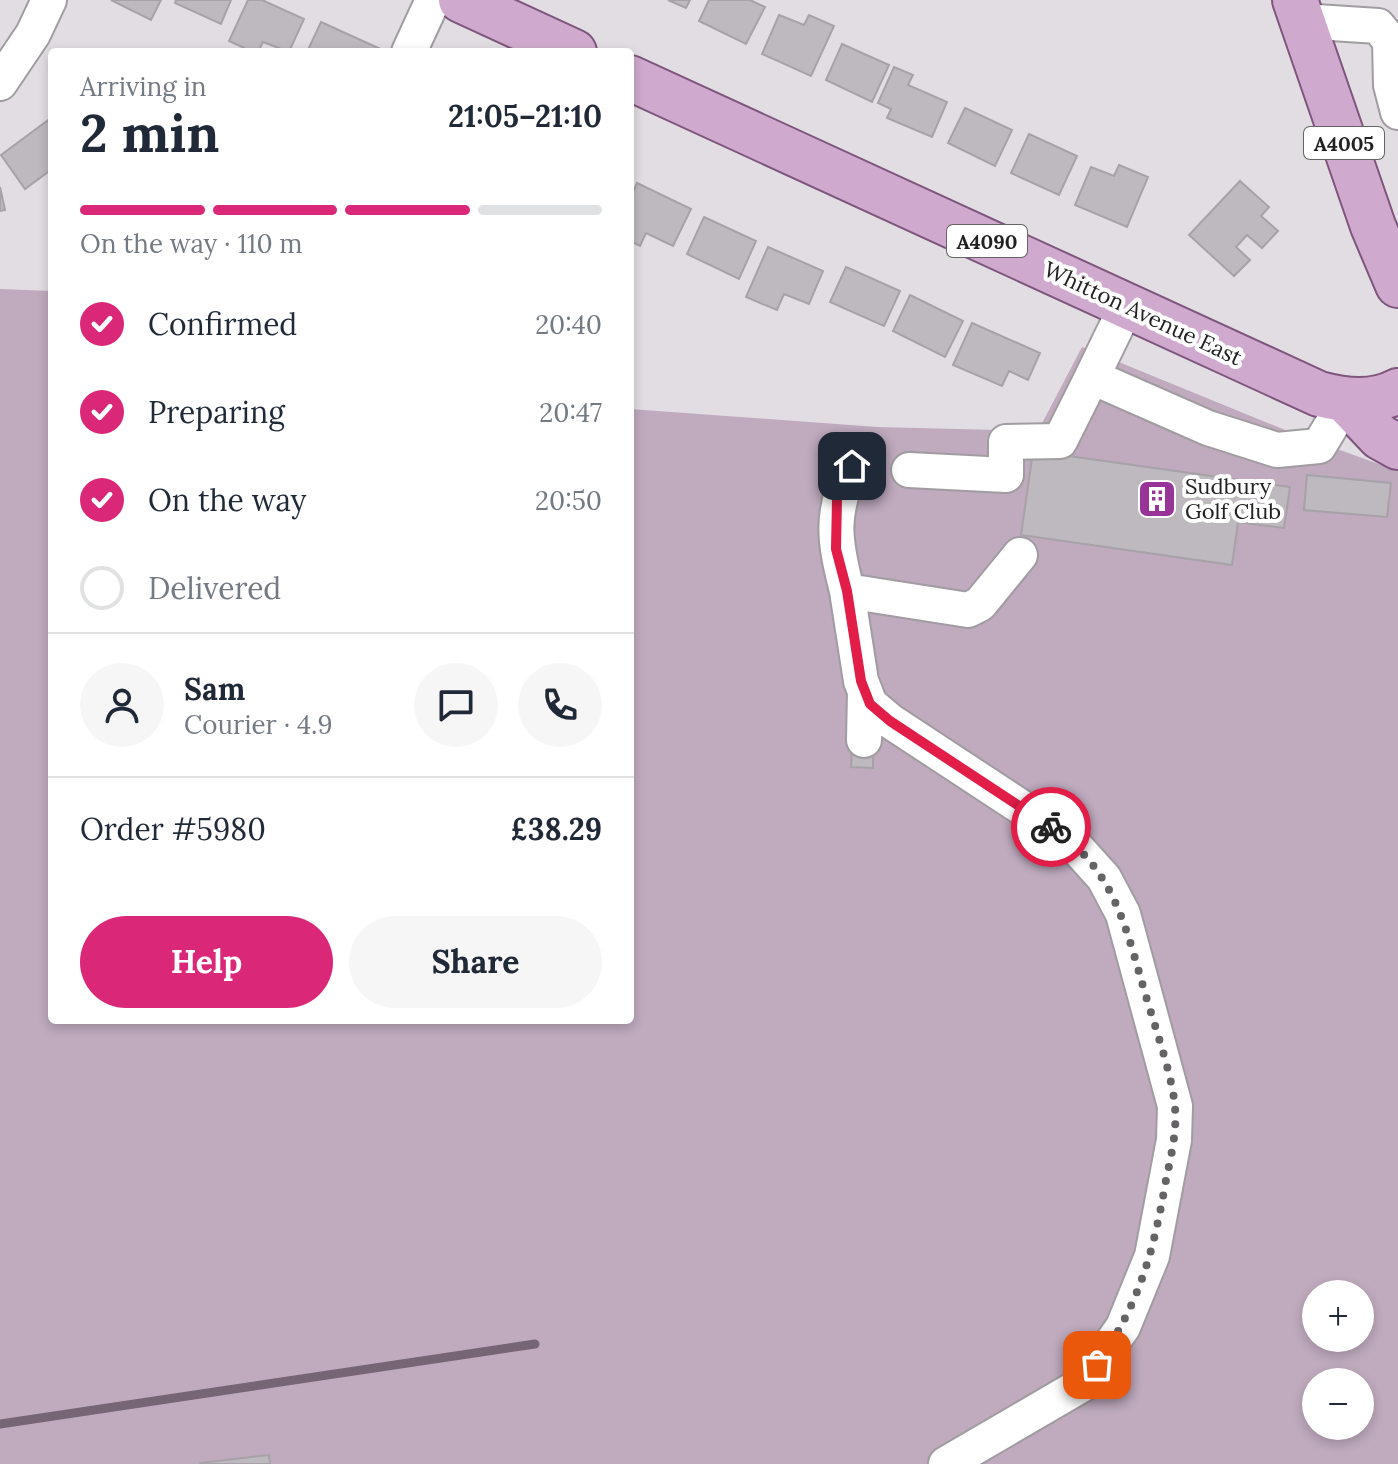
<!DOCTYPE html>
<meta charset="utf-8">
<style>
body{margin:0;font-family:Lora,serif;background:#f6f6f7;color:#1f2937;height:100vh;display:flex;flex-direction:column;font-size:30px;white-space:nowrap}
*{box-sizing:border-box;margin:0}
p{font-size:26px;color:#747a83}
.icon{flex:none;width:44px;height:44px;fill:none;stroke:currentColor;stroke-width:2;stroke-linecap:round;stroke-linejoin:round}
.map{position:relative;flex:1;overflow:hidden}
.details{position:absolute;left:48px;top:48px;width:586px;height:976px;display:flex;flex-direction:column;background:#fff;border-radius:8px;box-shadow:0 4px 12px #0003}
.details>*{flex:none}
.tools{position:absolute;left:1302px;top:1280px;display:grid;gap:16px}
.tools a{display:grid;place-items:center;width:72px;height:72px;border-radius:50%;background:#fff;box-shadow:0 4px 12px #0003;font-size:40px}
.pin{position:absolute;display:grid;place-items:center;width:68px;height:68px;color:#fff;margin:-34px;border-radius:16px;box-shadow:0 4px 12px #0006}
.courier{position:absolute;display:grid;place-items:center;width:80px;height:80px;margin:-40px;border:6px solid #e11d48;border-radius:50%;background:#fff;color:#222;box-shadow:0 2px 10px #0007}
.head em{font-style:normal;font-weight:700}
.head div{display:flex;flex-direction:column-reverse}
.head{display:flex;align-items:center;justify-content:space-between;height:136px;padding:0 32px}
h1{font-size:52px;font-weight:700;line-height:60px}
.bar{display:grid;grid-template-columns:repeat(4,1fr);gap:12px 8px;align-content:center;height:96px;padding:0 32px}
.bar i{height:10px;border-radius:6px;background:#e0e1e3}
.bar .on{background:#db2777}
.bar p{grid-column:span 4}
.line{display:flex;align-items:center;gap:20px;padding:0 32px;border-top:2px solid #e0e1e3}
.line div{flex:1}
.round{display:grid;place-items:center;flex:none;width:84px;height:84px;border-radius:42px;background:#f6f6f7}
ol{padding:0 32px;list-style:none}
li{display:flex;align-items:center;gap:24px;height:88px}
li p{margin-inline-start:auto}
li .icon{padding:8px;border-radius:50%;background:#db2777;color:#fff;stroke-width:4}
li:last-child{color:#747a83}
li i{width:44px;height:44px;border:4px solid #e0e1e3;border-radius:50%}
.cta{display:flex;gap:16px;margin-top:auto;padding:16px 32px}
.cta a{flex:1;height:92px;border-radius:48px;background:#db2777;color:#fff;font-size:32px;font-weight:700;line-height:92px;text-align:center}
.cta a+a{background:#f6f6f7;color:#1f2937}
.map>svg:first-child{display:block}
</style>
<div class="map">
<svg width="1398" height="1464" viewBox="0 0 1398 1464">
<rect width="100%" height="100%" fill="#e2dde2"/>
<path fill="#bfaabe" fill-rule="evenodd" d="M 0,289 L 52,291 L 52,1020 L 630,1020 L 630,409 L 877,427 L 1038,431 L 1082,347 L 1290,432 L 1398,471 L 1398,1464 L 0,1464 ZM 1316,1294 L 1360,1294 L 1360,1338 L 1316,1338 ZM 1316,1382 L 1360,1382 L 1360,1426 L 1316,1426 Z"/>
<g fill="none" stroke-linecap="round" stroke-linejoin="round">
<path stroke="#766575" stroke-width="9" d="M 0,1424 L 535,1344"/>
</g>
<path fill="#beb9be" stroke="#a7a2a7" stroke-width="2" d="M 111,0 L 161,0 L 151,20 Z
M 176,0 L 231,0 L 221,24 L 175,3 Z
M 248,0 L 262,0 L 304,19 L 289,52 L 263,42 L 258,52 L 253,52 L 229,41 Z
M 668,0 L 690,0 L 686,8 Z
M 709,0 L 750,0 L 765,7 L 746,44 L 699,21 Z
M 779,15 L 804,25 L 809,15 L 834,26 L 811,76 L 762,54 Z
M 321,22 L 387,52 L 307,52 Z
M 842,44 L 889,65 L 872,102 L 826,80 Z
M 894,67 L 913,75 L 908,85 L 947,102 L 932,137 L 887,118 L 891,109 L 878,103 Z
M 965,108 L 1012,130 L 995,166 L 948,143 Z
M 51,118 L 52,169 L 25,189 L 1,155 Z
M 1029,134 L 1077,156 L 1059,195 L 1011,173 Z
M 1119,165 L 1148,177 L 1127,227 L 1075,205 L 1091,167 L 1114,176 Z
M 1240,181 L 1269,207 L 1261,216 L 1278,231 L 1262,248 L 1247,235 L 1236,247 L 1250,260 L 1234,276 L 1189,235 Z
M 637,183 L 691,209 L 673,246 L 646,233 L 640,246 L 630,241 L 630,199 Z
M 0,187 L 5,210 L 0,211 Z
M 704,217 L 756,241 L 739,279 L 687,254 Z
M 768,247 L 823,271 L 809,304 L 784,294 L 777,310 L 746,297 Z
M 846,267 L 900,291 L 884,326 L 830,302 Z
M 910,295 L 963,321 L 945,357 L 893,331 Z
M 972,323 L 1040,353 L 1028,380 L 1009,371 L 1002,386 L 953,365 Z
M 1033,451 L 1290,487 L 1284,528 L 1238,522 L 1232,565 L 1021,535 Z
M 1307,475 L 1391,483 L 1387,517 L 1304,510 Z
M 852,750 L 873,751 L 873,768 L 851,767 Z
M 269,1455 L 270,1464 L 201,1464 L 200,1463 Z"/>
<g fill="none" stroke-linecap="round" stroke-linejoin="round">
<defs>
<path id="minor" d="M 1301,21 L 1378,26 L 1390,41 L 1391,85 L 1398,112
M 409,52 L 433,0
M 0,83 L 33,34 L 49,0
M 1127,305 L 1092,377 L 1208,428 L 1277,450 L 1319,446 L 1346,401
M 852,466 C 830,515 834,540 847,591 L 968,610 L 980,604 L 1020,555
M 909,470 L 1006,475 L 1006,442 L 1060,441 L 1092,377
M 847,591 L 861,681 L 870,704 L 890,721 L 1068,838 L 1104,878 L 1123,914 L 1175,1106 L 1174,1140 L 1152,1256 L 1123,1327 L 1083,1384 L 946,1464
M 864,740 L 865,692"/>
<path id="major" d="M 461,0 L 574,52
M 1295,0 L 1373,226 L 1398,285
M 630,78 L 1319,394 C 1346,401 1373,404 1398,391
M 1346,401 L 1380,437 L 1398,447"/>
</defs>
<use href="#minor" stroke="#a19ca1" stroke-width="38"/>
<use href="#major" stroke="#7e557c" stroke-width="48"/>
<use href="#minor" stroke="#fff" stroke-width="34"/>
<use href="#major" stroke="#cfaace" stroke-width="44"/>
</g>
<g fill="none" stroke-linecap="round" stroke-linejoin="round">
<path stroke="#656365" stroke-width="8" stroke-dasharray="0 14.4" d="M 1051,827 C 1109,865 1123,916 1141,979 C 1150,1013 1173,1075 1175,1108 C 1177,1132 1171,1156 1166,1180 C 1153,1254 1140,1302 1097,1365"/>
<path stroke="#e11d48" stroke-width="10" d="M 852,466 L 837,499 L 836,549 L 847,591 L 861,681 L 870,704 L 890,721 L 1051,827"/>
</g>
<defs>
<symbol id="building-square" viewBox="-11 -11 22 22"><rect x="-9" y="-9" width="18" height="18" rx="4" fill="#983398" stroke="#fff"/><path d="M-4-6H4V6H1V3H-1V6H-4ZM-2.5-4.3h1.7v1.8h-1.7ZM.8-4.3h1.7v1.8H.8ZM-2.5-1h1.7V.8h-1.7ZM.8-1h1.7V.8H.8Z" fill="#fff"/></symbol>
</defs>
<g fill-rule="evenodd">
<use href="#building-square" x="1135" y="477" width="44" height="44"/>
</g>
<g text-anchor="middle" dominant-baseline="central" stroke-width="8" stroke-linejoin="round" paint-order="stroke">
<g fill="#fff" stroke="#646464" stroke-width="2">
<rect x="1304" y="127" width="80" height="32" rx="6"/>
<rect x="947" y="225" width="80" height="32" rx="6"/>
</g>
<g font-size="20" font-weight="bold" fill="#222122">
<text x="1344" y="143">A4005</text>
<text x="987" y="241">A4090</text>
</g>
<g font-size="22" fill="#222122" stroke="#fff">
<text transform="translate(1143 313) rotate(25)">Whitton Avenue East</text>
</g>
<g font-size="22" fill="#222122" stroke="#fff" text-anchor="start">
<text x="1185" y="486">Sudbury<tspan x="1185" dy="25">Golf Club</tspan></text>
</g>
</g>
</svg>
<div class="tools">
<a>+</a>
<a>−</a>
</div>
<div class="pin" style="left:1097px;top:1365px;background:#ea580c"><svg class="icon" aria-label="bag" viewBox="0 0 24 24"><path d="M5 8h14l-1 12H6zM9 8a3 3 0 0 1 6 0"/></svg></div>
<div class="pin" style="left:852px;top:466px;background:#1f2937"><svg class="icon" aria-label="home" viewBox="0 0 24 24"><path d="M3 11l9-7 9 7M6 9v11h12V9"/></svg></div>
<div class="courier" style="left:1051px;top:827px"><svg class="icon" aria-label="bike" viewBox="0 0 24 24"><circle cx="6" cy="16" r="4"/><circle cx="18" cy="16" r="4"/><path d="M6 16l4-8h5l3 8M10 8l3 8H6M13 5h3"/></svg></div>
<section class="details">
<div class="head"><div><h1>2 min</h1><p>Arriving in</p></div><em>21:05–21:10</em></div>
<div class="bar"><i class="on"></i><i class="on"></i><i class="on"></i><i></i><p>On the way · 110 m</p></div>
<ol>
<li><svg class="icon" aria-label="check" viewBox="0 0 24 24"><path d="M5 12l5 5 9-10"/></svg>Confirmed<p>20:40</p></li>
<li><svg class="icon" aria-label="check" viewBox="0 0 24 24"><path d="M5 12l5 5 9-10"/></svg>Preparing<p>20:47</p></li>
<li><svg class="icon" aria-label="check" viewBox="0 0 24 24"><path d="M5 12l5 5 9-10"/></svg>On the way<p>20:50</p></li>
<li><i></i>Delivered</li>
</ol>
<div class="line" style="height:144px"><a class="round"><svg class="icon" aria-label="person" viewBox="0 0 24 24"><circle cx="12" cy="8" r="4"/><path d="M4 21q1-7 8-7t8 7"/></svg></a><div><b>Sam</b><p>Courier · 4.9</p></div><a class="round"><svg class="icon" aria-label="chat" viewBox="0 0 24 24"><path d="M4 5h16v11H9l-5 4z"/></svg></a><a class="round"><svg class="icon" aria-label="phone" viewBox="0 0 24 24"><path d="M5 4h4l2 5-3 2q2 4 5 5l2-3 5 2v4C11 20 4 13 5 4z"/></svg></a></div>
<div class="line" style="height:104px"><div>Order #5980</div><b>£38.29</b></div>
<div class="cta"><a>Help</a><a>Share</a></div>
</section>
</div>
